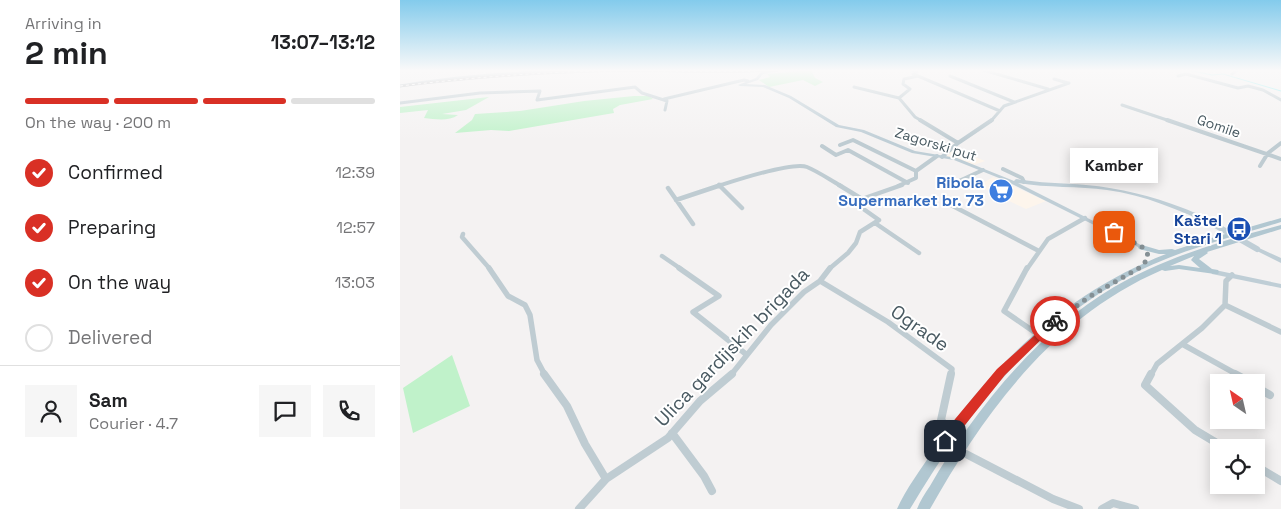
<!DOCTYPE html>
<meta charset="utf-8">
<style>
body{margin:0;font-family:"Space Grotesk",sans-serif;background:#f6f6f6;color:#202124;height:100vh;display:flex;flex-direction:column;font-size:19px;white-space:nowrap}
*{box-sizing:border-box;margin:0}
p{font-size:16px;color:#757577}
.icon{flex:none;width:28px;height:28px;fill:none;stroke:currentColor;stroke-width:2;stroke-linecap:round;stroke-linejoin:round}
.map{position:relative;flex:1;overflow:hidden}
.drawer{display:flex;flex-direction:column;background:#fff;width:400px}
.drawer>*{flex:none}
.needle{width:32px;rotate:326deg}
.tools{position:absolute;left:810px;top:374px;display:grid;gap:10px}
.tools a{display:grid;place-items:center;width:55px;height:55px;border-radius:0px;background:#fff;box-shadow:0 2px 12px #0003;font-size:25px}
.pin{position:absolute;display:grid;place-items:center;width:42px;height:42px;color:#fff;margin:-21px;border-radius:10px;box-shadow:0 2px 8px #0006}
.courier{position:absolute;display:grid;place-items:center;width:50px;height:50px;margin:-25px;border:4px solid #d93025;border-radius:50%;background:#fff;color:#222;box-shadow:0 1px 6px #0007}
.bubble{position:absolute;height:35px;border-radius:0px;background:#fff;box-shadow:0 2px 12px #0003;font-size:16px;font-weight:800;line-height:35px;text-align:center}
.headline em{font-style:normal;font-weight:800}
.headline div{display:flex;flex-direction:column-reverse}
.headline{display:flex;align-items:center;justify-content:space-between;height:85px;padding:0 25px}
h1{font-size:32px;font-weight:800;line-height:38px}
.bar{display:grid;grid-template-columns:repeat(4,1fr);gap:8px 5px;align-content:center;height:60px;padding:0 25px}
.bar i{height:6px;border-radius:4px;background:#e0e0e0}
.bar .active{background:#d93025}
.bar p{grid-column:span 4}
.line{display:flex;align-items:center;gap:12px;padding:0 25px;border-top:1px solid #e0e0e0}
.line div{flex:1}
.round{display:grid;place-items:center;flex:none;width:52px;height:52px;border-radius:0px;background:#f6f6f6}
ol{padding:0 25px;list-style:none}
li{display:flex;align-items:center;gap:15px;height:55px}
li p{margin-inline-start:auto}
li .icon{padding:5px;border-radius:50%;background:#d93025;color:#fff;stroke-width:4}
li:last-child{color:#757577}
li i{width:28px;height:28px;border:2px solid #e0e0e0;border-radius:50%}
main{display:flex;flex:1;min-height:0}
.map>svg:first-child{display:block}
</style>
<main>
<section class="drawer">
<div class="headline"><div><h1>2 min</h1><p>Arriving in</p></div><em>13:07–13:12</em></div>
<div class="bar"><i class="active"></i><i class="active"></i><i class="active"></i><i></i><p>On the way · 200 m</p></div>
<ol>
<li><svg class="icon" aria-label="check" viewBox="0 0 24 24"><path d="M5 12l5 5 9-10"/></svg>Confirmed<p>12:39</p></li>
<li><svg class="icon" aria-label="check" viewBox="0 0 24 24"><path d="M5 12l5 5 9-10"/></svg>Preparing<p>12:57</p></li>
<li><svg class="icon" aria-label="check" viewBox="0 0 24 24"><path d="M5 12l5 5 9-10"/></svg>On the way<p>13:03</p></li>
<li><i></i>Delivered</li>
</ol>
<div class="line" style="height:90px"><a class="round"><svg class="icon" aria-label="person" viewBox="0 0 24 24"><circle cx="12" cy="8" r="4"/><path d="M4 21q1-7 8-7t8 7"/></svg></a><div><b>Sam</b><p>Courier · 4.7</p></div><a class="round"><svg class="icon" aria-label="chat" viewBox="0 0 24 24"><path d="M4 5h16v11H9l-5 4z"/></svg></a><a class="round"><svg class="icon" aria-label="phone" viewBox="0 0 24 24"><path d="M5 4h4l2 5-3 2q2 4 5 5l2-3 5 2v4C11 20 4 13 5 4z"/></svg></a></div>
</section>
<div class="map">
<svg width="881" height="509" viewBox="0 0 881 509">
<rect width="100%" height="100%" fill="#f4f2f2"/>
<path fill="#fdf5ec" d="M 553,149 L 575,157 L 585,161 L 574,165 L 545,156 Z
M 593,177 L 646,201 L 626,209 L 578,186 Z"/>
<path fill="#c0f2ca" d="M 411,70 L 415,78 L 423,82 L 415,86 L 403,80 L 369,87 L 359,80 L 370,77 L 367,74 Z
M 234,96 L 249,96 L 253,99 L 220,105 L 213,109 L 214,113 L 208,114 L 109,131 L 91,130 L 55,133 L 72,120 L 75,114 L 120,111 L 184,101 Z
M 89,97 L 66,110 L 42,114 L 58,115 C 48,122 35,119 24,118 L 28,110 L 0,113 L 0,107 Z
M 52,355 L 70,406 L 13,433 L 3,388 Z"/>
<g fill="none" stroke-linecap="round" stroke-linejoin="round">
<path stroke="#8beef1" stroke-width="1" d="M 788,70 L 812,75 L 823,74 L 881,91"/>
<path stroke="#bfccd2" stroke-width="3" d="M 384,70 L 400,70
M 554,70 L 556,70
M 583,70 L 648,89
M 832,74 L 837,70
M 518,76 L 600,111
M 550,76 L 614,102
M 778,76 L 786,74 L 838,88 L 848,86 L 863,90 L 881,100
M 654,79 L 668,83
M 0,86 C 72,74 147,70 220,70 C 272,70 322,73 373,70
M 454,87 L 499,98 L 515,117 L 522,121
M 499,98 L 510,89 L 503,84 L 504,79 L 518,76 L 513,74 L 517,72 L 512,70
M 264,99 L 344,80 L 348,81
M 0,103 L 80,93 L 140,91 L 137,100 L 235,87 L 242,93 L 267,101 L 265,110
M 722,105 L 770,121
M 591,121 L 604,106 L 669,83"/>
<path stroke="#bfccd2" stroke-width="4" d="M 520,120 L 558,143
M 767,120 L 881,159
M 440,145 L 453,140 L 516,171
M 422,146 L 436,155 L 448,150 L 508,183
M 542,157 L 558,143 L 592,120
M 860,166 L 868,153 L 881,143
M 603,169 L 622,178 L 624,182
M 559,181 L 583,170
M 319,185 L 320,186
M 318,186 C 334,181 393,161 407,167 C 419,172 430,180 441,186
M 498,186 L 516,178 L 516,171 L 537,156"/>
<path stroke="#bfccd2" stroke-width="4.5" d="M 319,185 L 342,208
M 439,185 L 462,199 L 502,185
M 268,188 L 293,224
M 276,200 L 321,185
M 549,204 L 637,250
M 475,223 L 519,253
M 63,234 L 62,237 L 90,269
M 262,256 L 281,269
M 429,269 L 448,253 L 456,243 L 460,232 L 479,220 L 462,208 L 462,199
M 627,269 L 648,239 L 685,218"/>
<path stroke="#bfccd2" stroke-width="5.5" d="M 89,268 L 108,296 L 125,305 L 130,315 L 137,360 L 145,375
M 279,268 L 319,296 L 293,312 L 347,355
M 627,268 L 604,311 L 633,331
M 420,281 L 488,322 L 552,369 L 551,375
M 825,305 L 881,332
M 782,344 L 838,375
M 331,375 L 371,325 L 404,292 L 420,281 L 430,268
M 751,375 L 757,364 L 802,328 L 825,305 L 826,281 L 832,275"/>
<path stroke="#bfccd2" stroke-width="8" d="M 144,374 L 167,406 L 185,444 L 206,479
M 751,374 L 745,385 L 795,430 L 825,448
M 835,374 L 850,382
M 856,387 L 870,395
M 545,425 L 541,420 L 551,374
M 272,433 L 304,476 L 312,491
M 566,454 L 653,499 L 679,509
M 856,466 L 881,481
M 179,509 L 206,479 L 268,438 L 300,401 L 332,374
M 702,509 L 713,503 L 735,509"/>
<path fill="#bfced6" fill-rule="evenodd" d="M 378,70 L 386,70 L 363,74 L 358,80 L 346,84 L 365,85 L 391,96 L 439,125 L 464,130 L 515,151 L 557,158 L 614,181 L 616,179 C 639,183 662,183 686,185 C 720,188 752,196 783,208 C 795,213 809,217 818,225 L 817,226 L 813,226 C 780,210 744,195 707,190 C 678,186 648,188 618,183 L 745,247 L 744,248 L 740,248 L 604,180 L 554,160 L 512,153 L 461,132 L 436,127 L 389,98 L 363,87 L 340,86 L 338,85 L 356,78 L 361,72 Z
M 857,247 L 881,258 L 881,263 L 855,250 L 854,249 L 855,248 Z
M 812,270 L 815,270 L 881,284 L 881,288 L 812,274 L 811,272 Z"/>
<path fill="#b1c7d1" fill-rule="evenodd" d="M 881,218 L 881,222 C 835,236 788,248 745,268 C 638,319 569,410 510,509 L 497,509 C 505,490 523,466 535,448 C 594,362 668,292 766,254 L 759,254 L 739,249 L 738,247 L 739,245 L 742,245 L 759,250 L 772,249 L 775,250 L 808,239 Z
M 881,225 L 881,229 L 807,252 L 808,253 L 799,259 L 812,269 L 818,270 L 819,272 L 818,274 L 815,274 L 779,269 L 765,271 L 762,270 C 655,316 585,411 530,509 L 517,509 C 520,501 525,493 530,486 C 541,466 554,447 567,429 C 607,373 655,322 714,287 C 766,257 824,240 881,225 ZM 794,256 L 791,260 L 800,268 L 779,265 L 770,266 Z"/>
<defs>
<path id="rail" d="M 0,86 C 68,78 137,72 205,71 C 263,70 321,73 380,70"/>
</defs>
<use href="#rail" stroke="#b4b8bc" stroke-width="2.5"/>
<use href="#rail" stroke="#fff" stroke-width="1" stroke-dasharray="3" stroke-linecap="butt"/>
<path stroke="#bfced6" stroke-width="6" d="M 815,225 L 857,249"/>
</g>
<linearGradient id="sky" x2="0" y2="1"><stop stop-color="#83cbec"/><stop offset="0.5" stop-color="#faf9f9"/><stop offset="1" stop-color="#faf9f9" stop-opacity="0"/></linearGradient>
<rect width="881" height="141" fill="url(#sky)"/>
<path fill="#d93025" d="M 655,317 L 658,318 L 658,323 L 605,375 L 549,445 L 540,445 L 539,441 L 540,437 L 597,369 Z"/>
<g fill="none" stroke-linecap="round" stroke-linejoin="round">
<path stroke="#848f94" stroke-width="5" stroke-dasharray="0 9" d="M 655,321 L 689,297 L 739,268 L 748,259 L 748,255 L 742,247 L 714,232"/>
</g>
<defs>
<symbol id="supermarket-disc" viewBox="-11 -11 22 22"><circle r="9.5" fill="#3f7fe0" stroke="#fff"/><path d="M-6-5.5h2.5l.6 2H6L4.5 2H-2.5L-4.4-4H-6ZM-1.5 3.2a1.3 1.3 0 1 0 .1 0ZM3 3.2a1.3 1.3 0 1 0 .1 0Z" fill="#fff"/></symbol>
<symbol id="bus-disc" viewBox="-11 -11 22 22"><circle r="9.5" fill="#1a4fb4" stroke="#fff"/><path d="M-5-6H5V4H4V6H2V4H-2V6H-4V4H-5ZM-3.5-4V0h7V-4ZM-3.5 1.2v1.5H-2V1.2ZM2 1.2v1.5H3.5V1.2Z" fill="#fff"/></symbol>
</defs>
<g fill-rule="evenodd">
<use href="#supermarket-disc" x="587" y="177" width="28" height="28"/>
<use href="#bus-disc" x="825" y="215" width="28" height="28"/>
</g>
<g text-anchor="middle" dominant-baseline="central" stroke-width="4" stroke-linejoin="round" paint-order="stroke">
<g font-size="14" fill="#485961" stroke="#fff">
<text transform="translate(819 126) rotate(19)">Gomile</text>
<text transform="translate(536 144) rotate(17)">Zagorski put</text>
</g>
<g font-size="16" font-weight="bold" fill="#366cbe" stroke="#fff" text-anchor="end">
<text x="584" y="182">Ribola<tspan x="584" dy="18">Supermarket br. 73</tspan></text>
</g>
<g font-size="16" font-weight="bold" fill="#164399" stroke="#fff" text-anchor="end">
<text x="822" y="220">Kaštel<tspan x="822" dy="18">Stari 1</tspan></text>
</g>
<g font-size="19" fill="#485961" stroke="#fff">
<text transform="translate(520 328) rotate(35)">Ograde</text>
<text transform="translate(332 347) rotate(-46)">Ulica gardijskih brigada</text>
</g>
</g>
</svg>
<div class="tools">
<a><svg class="needle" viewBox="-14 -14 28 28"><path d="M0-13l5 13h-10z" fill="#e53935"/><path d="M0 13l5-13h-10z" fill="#757577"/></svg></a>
<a><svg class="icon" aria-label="locate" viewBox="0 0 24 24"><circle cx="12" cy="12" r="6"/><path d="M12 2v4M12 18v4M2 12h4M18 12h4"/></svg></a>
</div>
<div class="pin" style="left:714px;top:232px;background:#ea580c"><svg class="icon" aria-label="bag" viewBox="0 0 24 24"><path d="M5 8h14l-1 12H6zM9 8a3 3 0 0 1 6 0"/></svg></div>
<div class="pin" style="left:545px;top:441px;background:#1f2937"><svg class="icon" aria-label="home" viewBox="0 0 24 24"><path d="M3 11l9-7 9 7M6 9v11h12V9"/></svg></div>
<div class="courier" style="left:655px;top:321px"><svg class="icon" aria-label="bike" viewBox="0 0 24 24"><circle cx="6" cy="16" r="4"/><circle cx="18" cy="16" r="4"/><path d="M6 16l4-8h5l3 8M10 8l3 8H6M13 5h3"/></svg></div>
<div class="bubble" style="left:670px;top:148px;width:88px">Kamber</div>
</div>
</main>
